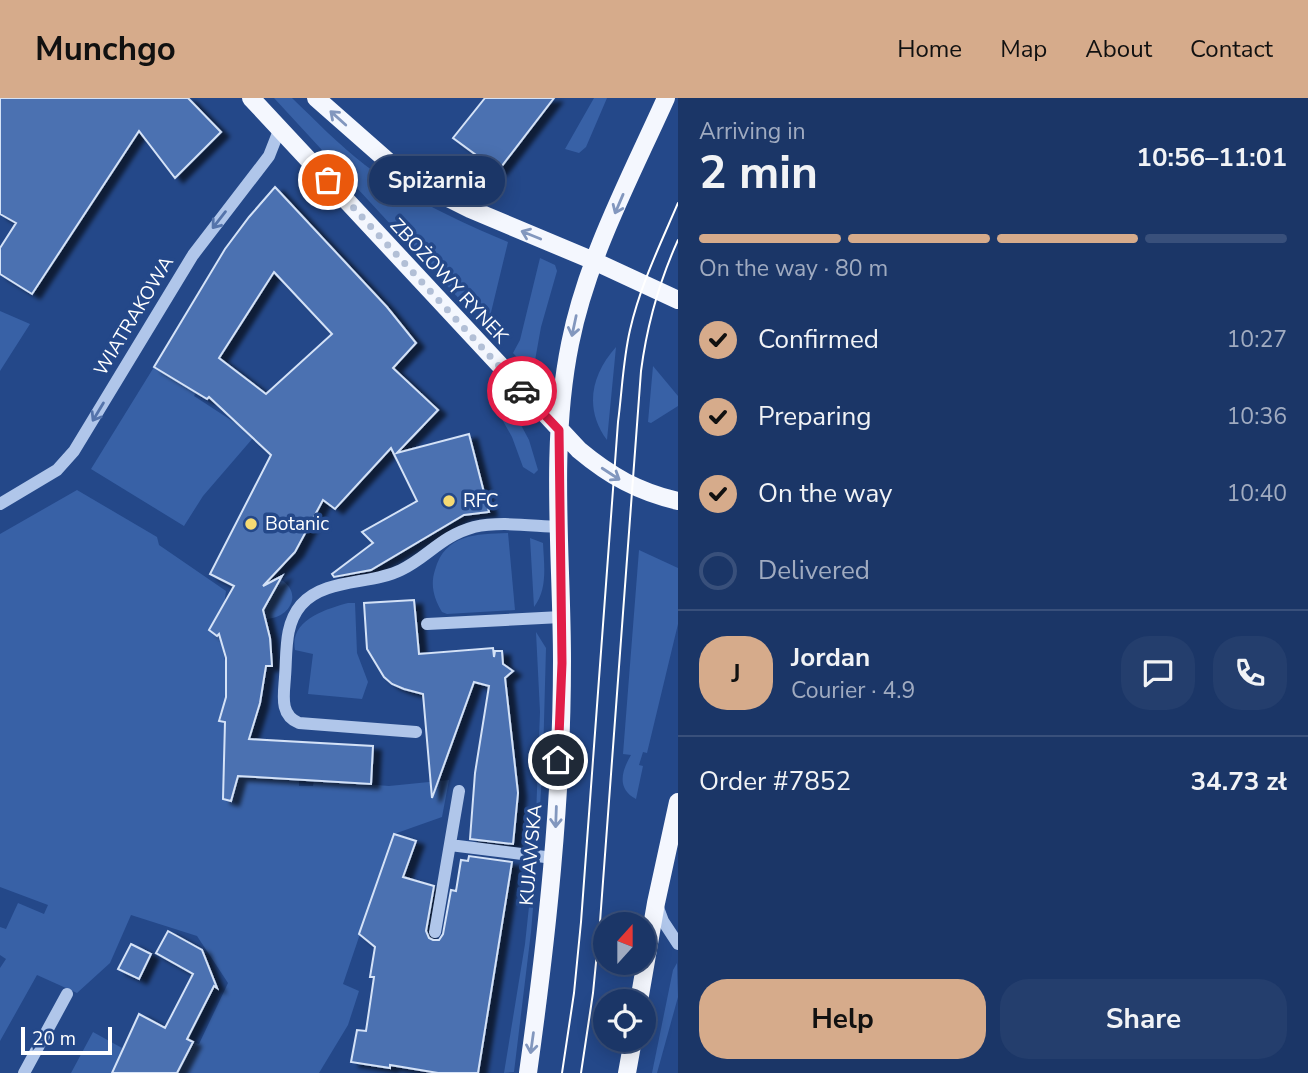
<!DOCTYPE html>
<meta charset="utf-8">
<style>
body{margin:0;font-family:"Nunito Sans",sans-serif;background:#243e6d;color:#f1f3f6;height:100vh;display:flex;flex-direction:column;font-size:26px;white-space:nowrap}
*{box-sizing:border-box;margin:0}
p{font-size:23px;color:#a0abc0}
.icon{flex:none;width:38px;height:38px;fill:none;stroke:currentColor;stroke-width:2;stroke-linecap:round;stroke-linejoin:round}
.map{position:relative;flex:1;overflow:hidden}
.panel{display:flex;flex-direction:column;background:#1b3667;width:630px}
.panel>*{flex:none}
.needle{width:46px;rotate:21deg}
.tools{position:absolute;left:593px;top:814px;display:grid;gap:14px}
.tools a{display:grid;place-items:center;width:63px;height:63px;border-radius:50%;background:#1b3667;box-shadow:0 4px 18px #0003,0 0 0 2px #39507b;font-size:35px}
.scale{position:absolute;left:21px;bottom:18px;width:91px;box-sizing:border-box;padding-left:7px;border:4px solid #fff;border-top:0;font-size:19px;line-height:24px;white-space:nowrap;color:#fff;-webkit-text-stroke:5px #244889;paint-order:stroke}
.pin{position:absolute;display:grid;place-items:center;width:60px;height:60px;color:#fff;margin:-30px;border:4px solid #fff;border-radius:50%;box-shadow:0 2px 7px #0007}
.courier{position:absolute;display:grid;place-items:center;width:70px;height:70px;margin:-35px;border:5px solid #e11d48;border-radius:50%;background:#fff;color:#222;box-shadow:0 2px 9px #0007}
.bubble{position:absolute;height:49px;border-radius:24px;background:#1b3667;box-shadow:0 4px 18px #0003,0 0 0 2px #39507b;font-size:23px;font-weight:700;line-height:49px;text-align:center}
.headline em{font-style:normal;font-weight:700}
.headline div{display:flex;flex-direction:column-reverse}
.headline{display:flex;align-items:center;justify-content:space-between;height:119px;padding:0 21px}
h1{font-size:46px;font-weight:700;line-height:52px}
.bar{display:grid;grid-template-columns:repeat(4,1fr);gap:10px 7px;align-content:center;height:84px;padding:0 21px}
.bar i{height:9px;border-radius:5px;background:#39507b}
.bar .on{background:#d6ab8b}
.bar p{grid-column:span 4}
.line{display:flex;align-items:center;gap:18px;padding:0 21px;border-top:2px solid #39507b}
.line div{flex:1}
.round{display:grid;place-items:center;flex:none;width:74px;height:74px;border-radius:28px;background:#243e6d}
ol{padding:0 21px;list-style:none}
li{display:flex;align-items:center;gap:21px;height:77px}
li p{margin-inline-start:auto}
li .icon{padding:7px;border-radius:50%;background:#d6ab8b;color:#111;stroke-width:4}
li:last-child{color:#a0abc0}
li i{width:38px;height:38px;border:4px solid #39507b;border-radius:50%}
.action{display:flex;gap:14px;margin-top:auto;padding:14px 21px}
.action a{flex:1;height:80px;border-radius:28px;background:#d6ab8b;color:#111;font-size:28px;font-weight:700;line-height:80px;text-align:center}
.action a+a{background:#243e6d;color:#f1f3f6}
header{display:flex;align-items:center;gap:42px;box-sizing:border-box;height:98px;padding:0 35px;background:#d6ab8b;color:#111}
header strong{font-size:33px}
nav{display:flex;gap:38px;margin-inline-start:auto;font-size:24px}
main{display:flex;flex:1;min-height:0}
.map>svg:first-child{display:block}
</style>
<header>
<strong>Munchgo</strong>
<nav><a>Home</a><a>Map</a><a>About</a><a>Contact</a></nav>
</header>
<main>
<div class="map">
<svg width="678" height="975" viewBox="0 0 678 975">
<defs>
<filter id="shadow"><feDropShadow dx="8" dy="4.5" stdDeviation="2" flood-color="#0009"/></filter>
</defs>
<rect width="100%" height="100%" fill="#244889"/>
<path fill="#3861a6" d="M 274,0 L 292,0 C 316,23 339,47 365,67 C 408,100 458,123 508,144 L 487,231 Z
M 594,0 L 607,0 L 586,49 L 579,55 L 565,51 Z
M 540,160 L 555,167 L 557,173 L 541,229 L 534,268 L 531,270 L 526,269 L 513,255 L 520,242 Z
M 0,213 L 30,226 L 0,273 Z
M 616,249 L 607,342 C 584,311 591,277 616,249 Z
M 653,268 L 678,298 L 678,308 L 651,325 L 648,324 Z
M 154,269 L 196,294 L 194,298 L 240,328 L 253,340 L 203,398 L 184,428 L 91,371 Z
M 506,310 L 513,312 L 529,342 L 538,372 L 534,376 L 523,369 L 512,339 L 498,314 Z
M 77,392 L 157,439 L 159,447 L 226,493 L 220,537 L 226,568 L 226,599 L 218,622 L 225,624 L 224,677 L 299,681 L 299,688 L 313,688 L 314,682 L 389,688 L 449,682 L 442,719 L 394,736 L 343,886 L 359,893 L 348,927 L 319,975 L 177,975 L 193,944 L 199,946 L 228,885 L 197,838 L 131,817 L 110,865 L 77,895 L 37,877 L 0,943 L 0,870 L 6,861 L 0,857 L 0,829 L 6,831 L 18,805 L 44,816 L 48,807 L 0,789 L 0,436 Z
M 508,435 L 515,512 L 447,516 L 442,514 C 434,501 430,487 435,472 C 445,436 476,436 508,435 Z
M 530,440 L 543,445 C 544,467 548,491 534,509 Z
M 639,452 L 678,470 L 678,526 L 647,655 L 643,654 L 639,667 L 643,668 L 636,701 C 617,691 621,674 631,657 L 623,656 Z
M 280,481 C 307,497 285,526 259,520 Z
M 348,505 L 355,505 L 357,555 L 368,584 L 362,601 L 308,596 L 313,556 L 295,552 C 289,522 326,511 348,505 Z
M 536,534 L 546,550 L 543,660 L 538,742 L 535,744 L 540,614 Z
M 533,771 L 536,774 L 531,834 L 514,974 L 504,975 L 525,846 Z
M 677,865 L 678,899 L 657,975 L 652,975 L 673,872 Z
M 93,934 L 122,950 L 121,953 L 123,954 L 112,975 L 71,975 Z"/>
<path fill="#4c71b1" stroke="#d4e2f7" stroke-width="2" fill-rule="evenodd" filter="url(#shadow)" d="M 0,0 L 188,0 L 221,34 L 175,80 L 139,33 L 32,196 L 0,176 L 0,150 L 16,125 L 0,116 Z
M 485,0 L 554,0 L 498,73 L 453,40 Z
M 275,89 L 387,209 L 416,245 L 393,270 L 438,312 L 397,355 L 469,336 L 489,414 L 464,417 L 371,472 L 334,479 L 332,476 L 373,445 L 362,434 L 417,403 L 391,350 L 335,411 L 323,402 L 295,454 L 263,488 L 282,478 L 263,512 L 270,540 L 272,568 L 266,568 L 260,605 L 249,641 L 373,648 L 371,686 L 238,678 L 231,703 L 223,701 L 225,624 L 219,623 L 226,599 L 226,560 L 219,536 L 217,538 L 209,532 L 234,488 L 210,476 L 271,357 L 209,299 L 207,301 L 154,269 L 225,151 L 249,119 ZM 274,174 L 332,236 L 266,296 L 219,260 Z
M 414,502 L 419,556 L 493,550 L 494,559 L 495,553 L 502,553 L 503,566 L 513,573 L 505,580 L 518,695 L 513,746 L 470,741 L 475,675 L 489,588 L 474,584 L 432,700 L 423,596 L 404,591 L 392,586 L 384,579 L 367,551 L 364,505 Z
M 394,736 L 416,743 L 403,779 L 434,788 L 426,833 L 429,840 L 433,842 L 439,842 L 443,836 L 451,792 L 456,793 L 461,762 L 468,763 L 469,758 L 512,764 L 478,975 L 438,975 L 390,967 L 390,970 L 351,964 L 357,932 L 366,933 L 374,879 L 370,879 L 375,849 L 359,836 Z
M 168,833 L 202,852 L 217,890 L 214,888 L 187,941 L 193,944 L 177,975 L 112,975 L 139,916 L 165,930 L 193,876 L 156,855 Z
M 131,846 L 151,856 L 139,881 L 118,871 Z"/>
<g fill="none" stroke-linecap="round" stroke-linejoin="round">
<path stroke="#b0c6ea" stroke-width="12" d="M 0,406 L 57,372 L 74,353 L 193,157 L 269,58 L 280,30
M 427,526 L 561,519
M 416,634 L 299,625 C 279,617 284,596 285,579 C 287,554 284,527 301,507 C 324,480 371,487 401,472 C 428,459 441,438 474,429 C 500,423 532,428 559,429
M 450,747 L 553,760
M 657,807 L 663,823 L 678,846
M 435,834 L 459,693
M 24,975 L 67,896"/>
<path stroke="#f4f7fe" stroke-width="18" d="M 251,0 L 579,352 C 610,378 639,394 678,403
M 316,0 L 391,66 L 430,91 L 470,111 L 594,163 L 678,202
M 639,903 L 656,805 L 678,704
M 528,975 C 547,839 562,701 562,563 C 562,458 549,350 570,246 C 587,160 630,80 666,0
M 627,975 L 633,942"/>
<path stroke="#fff" stroke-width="2" d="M 562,975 L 574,895 L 581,824 L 618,324 C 622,294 623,262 630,232 C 640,188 660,147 678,105
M 581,975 L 593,895 L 600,824 L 641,273 C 647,227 659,184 678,142"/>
</g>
<defs><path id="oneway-shaft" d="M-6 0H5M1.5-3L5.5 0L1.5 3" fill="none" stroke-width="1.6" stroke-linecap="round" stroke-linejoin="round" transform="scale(1.75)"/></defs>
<g stroke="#8297be">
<use href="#oneway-shaft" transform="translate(338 20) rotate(-138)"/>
<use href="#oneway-shaft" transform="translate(619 106) rotate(113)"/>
<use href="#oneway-shaft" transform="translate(531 137) rotate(-158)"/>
<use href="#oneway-shaft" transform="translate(574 228) rotate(102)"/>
<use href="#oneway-shaft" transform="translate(611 376) rotate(33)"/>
<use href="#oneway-shaft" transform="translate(556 719) rotate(92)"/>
<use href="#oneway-shaft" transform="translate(532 945) rotate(98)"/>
</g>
<g stroke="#5574ab">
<use href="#oneway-shaft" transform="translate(219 122) rotate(128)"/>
<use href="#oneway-shaft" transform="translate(98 314) rotate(121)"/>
</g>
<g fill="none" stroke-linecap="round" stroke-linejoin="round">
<path stroke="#b2bfd6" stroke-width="7" stroke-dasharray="0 12.6" d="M 328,82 L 522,293"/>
<path stroke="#e11d48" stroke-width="9" d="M 522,293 L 559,332 L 562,565 L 558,662"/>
</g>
<g fill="#f5da73" stroke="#244889" stroke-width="2.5">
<circle cx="449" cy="403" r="7"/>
<circle cx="251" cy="426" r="7"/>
</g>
<g text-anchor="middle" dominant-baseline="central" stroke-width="7" stroke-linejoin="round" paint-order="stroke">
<g font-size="19" fill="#fff" stroke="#244889">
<text transform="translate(449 183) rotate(47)">ZBOŻOWY RYNEK</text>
<text transform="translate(134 218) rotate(-59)">WIATRAKOWA</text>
<text transform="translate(531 757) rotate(-85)">KUJAWSKA</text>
</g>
<g font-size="19" fill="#fff" stroke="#244889" text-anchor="start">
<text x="463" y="403">RFC</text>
<text x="265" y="426">Botanic</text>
</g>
</g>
</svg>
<div class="tools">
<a><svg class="needle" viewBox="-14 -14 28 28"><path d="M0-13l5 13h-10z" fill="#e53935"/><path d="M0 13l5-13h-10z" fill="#a0abc0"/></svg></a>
<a><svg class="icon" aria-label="locate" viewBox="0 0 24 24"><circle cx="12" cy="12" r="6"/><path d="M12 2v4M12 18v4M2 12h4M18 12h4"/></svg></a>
</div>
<div class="scale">20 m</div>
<div class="pin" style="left:328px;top:82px;background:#ea580c"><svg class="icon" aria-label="bag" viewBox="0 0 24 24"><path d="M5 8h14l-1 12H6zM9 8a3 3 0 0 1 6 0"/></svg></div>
<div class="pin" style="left:558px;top:662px;background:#1f2937"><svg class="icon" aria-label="home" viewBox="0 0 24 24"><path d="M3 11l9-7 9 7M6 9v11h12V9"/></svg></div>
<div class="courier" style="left:522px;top:293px"><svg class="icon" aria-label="car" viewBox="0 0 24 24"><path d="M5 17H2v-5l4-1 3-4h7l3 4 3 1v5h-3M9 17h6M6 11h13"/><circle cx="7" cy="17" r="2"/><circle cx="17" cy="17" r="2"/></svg></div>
<div class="bubble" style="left:369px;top:58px;width:136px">Spiżarnia</div>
</div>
<section class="panel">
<div class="headline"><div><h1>2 min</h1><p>Arriving in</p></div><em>10:56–11:01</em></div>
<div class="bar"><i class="on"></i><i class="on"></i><i class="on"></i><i></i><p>On the way · 80 m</p></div>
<ol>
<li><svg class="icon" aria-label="check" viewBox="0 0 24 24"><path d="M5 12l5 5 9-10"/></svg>Confirmed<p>10:27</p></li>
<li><svg class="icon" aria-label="check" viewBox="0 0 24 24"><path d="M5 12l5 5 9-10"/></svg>Preparing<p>10:36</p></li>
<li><svg class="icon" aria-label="check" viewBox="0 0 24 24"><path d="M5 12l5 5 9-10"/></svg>On the way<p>10:40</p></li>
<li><i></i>Delivered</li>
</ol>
<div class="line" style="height:126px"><b class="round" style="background:#d6ab8b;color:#111">J</b><div><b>Jordan</b><p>Courier · 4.9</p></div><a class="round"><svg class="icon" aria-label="chat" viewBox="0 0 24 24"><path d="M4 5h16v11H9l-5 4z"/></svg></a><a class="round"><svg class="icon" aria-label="phone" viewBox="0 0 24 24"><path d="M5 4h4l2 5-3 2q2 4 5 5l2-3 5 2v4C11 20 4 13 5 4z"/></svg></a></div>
<div class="line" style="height:91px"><div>Order #7852</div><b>34.73 zł</b></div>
<div class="action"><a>Help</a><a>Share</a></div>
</section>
</main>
